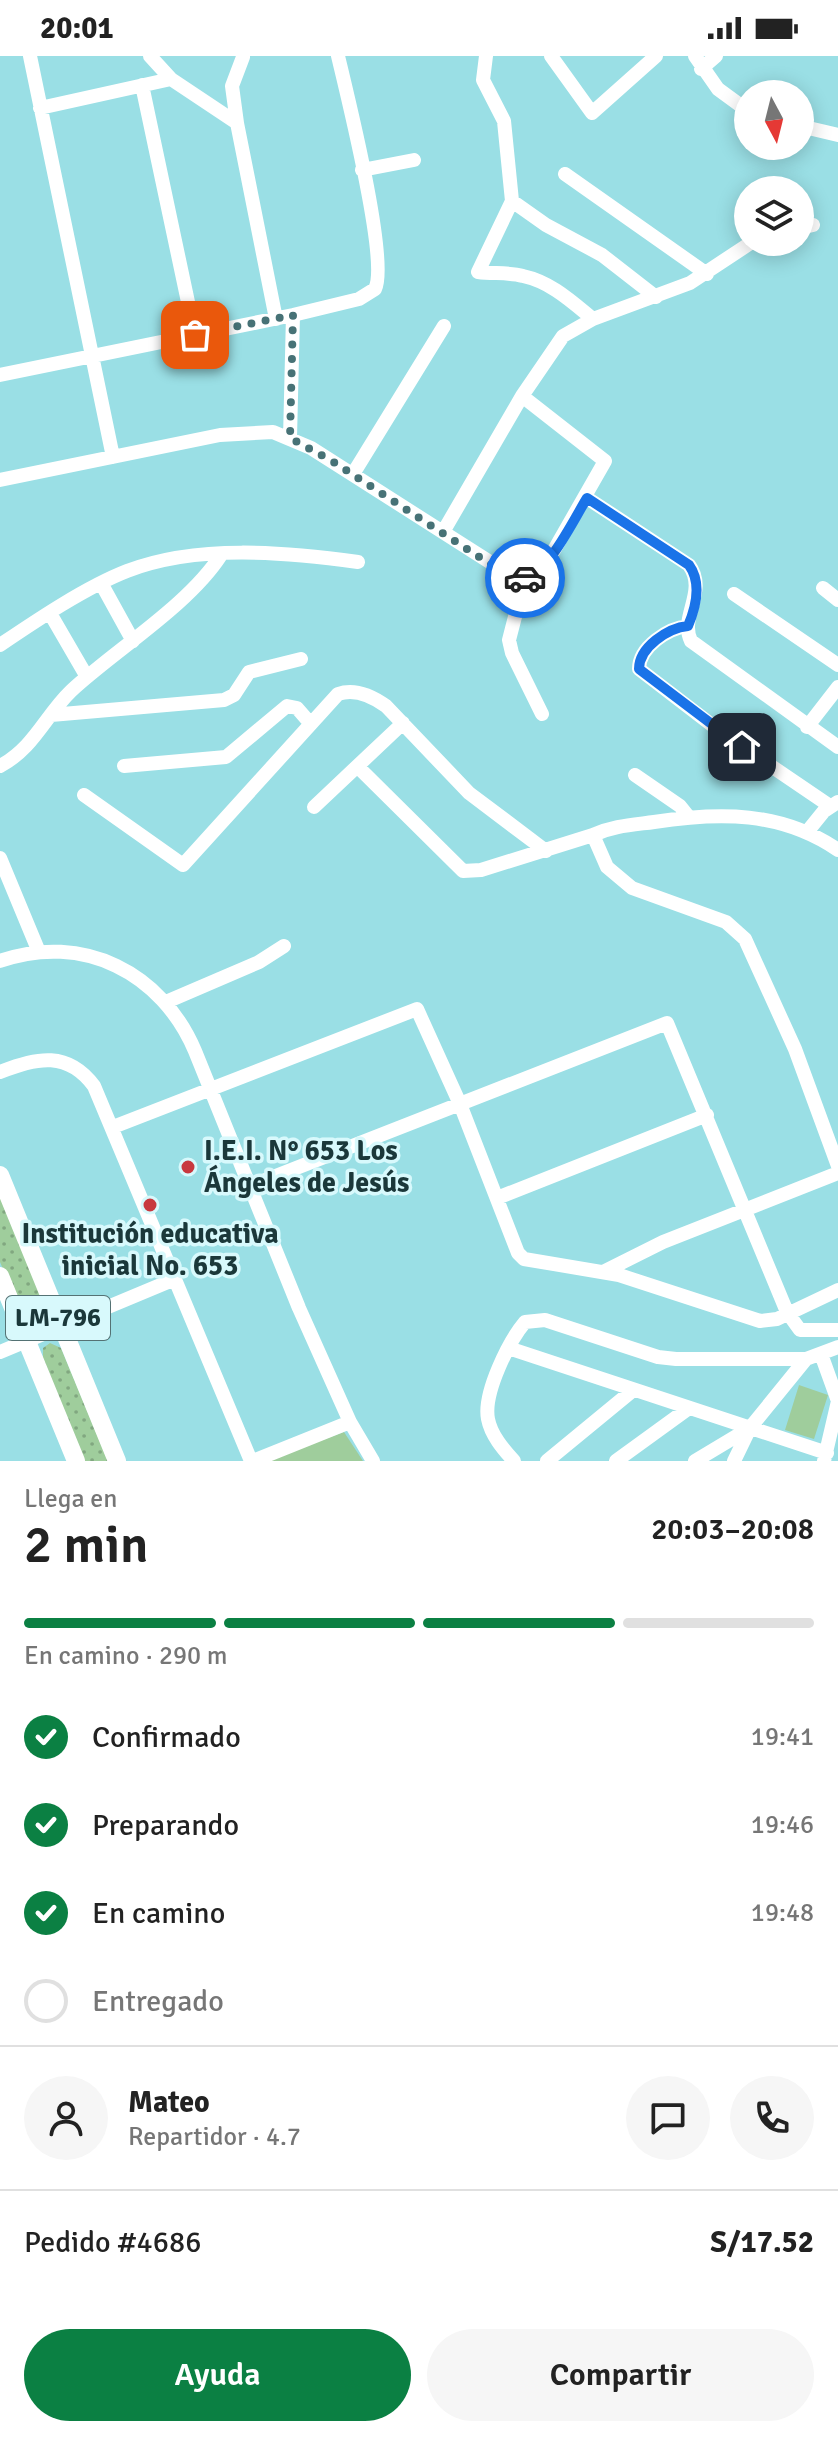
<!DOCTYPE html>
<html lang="es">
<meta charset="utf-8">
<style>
body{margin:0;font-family:Signika,sans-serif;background:#f6f6f6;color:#222;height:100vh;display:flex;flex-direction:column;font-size:30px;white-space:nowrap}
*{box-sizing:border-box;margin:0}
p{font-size:26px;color:#767676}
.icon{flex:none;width:44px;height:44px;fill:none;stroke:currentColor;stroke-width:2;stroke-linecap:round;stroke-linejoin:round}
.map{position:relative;height:1405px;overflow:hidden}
.side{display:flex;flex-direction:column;background:#fff;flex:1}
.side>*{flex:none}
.needle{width:52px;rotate:173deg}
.fabs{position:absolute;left:734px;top:24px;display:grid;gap:16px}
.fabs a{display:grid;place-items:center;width:80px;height:80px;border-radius:50%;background:#fff;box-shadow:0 4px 20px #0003;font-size:40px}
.pin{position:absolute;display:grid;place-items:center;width:68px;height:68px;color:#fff;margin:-34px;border-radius:16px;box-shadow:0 4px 12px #0006}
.courier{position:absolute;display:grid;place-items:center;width:80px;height:80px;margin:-40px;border:6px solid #1a73e8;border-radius:50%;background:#fff;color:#222;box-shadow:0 2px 10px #0007}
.headline em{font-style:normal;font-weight:600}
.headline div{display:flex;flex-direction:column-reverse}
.headline{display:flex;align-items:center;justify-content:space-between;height:136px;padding:0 24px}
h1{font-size:52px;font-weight:600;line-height:60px}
.bar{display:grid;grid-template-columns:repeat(4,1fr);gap:12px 8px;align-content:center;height:96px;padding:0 24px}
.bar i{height:10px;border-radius:6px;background:#e0e0e0}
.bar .on{background:#0b8043}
.bar p{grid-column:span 4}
.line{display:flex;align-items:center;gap:20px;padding:0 24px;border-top:2px solid #e0e0e0}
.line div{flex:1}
.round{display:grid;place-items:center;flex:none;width:84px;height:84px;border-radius:42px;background:#f6f6f6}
ol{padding:0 24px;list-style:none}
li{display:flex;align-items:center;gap:24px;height:88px}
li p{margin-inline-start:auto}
li .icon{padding:8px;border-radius:50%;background:#0b8043;color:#fff;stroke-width:4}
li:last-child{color:#767676}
li i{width:44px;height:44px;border:4px solid #e0e0e0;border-radius:50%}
.action{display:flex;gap:16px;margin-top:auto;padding:16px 24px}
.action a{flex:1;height:92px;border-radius:48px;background:#0b8043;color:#fff;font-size:32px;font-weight:600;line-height:92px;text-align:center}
.action a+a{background:#f6f6f6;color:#222}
.status{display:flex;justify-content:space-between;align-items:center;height:56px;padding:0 40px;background:#fff;direction:ltr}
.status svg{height:22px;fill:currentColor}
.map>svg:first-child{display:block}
</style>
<div class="status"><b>20:01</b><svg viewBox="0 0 49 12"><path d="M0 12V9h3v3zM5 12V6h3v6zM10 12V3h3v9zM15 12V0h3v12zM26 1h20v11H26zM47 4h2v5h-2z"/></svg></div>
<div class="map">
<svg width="838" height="1405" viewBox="0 0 838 1405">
<defs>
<pattern id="grass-dots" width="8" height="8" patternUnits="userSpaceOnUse" patternTransform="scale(2)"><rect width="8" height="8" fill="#9fcd9c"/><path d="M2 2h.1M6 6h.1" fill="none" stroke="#81a780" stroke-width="1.8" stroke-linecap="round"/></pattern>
</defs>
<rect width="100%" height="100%" fill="#9adfe5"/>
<path fill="url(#grass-dots)" d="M 0,1139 L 48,1257 L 37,1269 L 24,1264 L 0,1206 Z
M 50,1287 L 61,1292 L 108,1405 L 84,1405 L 43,1302 L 43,1292 Z"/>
<path fill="#9fcd9c" d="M 799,1329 L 828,1339 L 814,1383 L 785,1374 Z
M 344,1376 L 363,1405 L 265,1405 Z"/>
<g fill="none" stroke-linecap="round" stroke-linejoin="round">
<path stroke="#fff" stroke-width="14" d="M 30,0 L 113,401
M 150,0 L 171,23 L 237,67 L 276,263
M 486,0 L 483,24 L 504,65 L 512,145 L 478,216 C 493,218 509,216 523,220 C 551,226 571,245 593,263
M 551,0 L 592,57 L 656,0
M 695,0 L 718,33 L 748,55
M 701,13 L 716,0
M 142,29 L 195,279
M 40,52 L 171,23
M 237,67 L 232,30 L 243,1
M 800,70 L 838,79
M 362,114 L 414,104
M 565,118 L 707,218
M 512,145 L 546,169 L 602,199 L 656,241
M 800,172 L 813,169
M 0,319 L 293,259 L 359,243 L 375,233 C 389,206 347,38 338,0
M 290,382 L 293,259
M 353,418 L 444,270
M 0,424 L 220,379 L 273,376 L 311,392 L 518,524 L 534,520 L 549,503 L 605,405 L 522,340
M 587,442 L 689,509 C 708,535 679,561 691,585 L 838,691
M 443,476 L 522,340 L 563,280 L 593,263 L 690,227 L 752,186
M 525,522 L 509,584 L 512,597 L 542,658
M 101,527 L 133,585
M 823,532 L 838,544
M 734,538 L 838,609
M 51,559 L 87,621
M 688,570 C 668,572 639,591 639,613 L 721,676 L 830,750
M 0,589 C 37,564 86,531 127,515 C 197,488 285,496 358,506
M 51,659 L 224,644 L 234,639 L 249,616 L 301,603
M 807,671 L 838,631
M 0,710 C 34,692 45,660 71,635 C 115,594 188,550 221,499
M 124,710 L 226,701 L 287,650 L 297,652 L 310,667
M 358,711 L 463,815 L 481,814 L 593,779
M 635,719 L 680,750 L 688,760
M 84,739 L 183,809 L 338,638 C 355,632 372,640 386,650 L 469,737 L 546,795
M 314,751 L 403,667
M 807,776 L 824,755 L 838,746
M 838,794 C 781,755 719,756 654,766 C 632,769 613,770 593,779 L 607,811 L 632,832 L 726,866 L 745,883 L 795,993 L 838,1110
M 0,802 L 39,896
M 0,905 C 83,876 162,917 195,995 L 299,1252 L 350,1366 L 373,1405
M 166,946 L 259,906 L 284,890
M 0,1016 C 37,1001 68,995 94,1030 L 251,1405
M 113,1071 L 417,953 L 460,1048 L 518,1197 L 524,1203 L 619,1219 L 760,1265 L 777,1263 L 838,1234
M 250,1130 L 667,967 L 787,1256 L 800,1274 L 838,1274
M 497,1142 L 707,1059
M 603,1216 L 663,1186 L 838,1117
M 508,1292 L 827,1397
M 0,1296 L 175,1223
M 821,1298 L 838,1345 L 824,1405
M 253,1405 L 350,1366
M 514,1405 C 503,1393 491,1379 488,1363 C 483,1337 509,1285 525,1266 L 545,1264 L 658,1301 L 676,1303 L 806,1303 L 838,1291
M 547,1405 L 632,1335
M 616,1405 L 689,1352
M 695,1405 L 750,1372 L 806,1303
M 734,1405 L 750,1372"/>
<path stroke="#fff" stroke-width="18" d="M 0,1119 L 117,1405
M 0,1220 L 76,1405"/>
</g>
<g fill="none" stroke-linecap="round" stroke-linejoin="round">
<path stroke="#477276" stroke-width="8" stroke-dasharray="0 14.4" d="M 195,279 L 293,259 L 290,382 L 332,405 L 493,510 L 518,524 L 525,522"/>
<path stroke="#1a73e8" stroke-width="10" d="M 525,522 C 549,516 574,463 587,442 L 689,509 C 702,527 696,551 688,570 C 668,572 639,591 639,613 L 742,691"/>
</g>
<g fill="#c8393f" stroke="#d8f9fc" stroke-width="3">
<circle cx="188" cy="1111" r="8"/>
<circle cx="150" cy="1149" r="8"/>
</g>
<g text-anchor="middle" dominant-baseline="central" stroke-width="7" stroke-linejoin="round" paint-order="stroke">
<rect fill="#d8f9fc" stroke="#547274" stroke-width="2" x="6" y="1240" width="104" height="44" rx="6"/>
<g font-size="26" font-weight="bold" fill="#1b383a">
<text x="58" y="1262">LM-796</text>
</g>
<g font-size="28" font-weight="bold" fill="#1b383a" stroke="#d8f9fc" text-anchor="start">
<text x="204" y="1095">I.E.I. N° 653 Los<tspan x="204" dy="32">Ángeles de Jesús</tspan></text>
<text x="150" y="1178" text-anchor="middle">Institución educativa<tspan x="150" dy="32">inicial No. 653</tspan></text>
</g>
</g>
</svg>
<div class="fabs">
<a><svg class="needle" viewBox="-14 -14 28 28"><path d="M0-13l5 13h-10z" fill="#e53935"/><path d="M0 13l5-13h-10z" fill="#767676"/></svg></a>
<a><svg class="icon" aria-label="layers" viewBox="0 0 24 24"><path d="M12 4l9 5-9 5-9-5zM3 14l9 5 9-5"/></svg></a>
</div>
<div class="pin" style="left:195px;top:279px;background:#ea580c"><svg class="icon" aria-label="bag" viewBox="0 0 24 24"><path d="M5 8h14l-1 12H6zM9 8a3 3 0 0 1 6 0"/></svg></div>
<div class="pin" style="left:742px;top:691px;background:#1f2937"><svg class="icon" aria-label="home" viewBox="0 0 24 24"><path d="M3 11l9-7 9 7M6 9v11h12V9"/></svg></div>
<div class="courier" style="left:525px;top:522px"><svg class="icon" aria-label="car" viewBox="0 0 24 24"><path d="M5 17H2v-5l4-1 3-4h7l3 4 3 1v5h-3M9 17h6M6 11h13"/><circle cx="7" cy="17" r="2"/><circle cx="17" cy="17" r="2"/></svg></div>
</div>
<section class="side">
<div class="headline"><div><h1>2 min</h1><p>Llega en</p></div><em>20:03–20:08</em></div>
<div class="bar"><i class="on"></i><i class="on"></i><i class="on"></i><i></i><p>En camino · 290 m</p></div>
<ol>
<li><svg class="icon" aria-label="check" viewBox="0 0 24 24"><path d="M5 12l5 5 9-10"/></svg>Confirmado<p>19:41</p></li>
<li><svg class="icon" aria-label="check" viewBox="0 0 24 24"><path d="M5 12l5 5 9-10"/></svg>Preparando<p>19:46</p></li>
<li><svg class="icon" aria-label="check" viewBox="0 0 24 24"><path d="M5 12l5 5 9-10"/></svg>En camino<p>19:48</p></li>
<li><i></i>Entregado</li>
</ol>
<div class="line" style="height:144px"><a class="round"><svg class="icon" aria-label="person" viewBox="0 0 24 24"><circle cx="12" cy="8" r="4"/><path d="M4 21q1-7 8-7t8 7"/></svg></a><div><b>Mateo</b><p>Repartidor · 4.7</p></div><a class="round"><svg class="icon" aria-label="chat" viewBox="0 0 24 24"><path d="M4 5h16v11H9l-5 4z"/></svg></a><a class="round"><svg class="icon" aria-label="phone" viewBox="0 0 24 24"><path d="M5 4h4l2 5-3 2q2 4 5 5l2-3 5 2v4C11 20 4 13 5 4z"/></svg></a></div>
<div class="line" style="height:104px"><div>Pedido #4686</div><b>S/17.52</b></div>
<div class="action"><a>Ayuda</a><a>Compartir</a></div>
</section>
